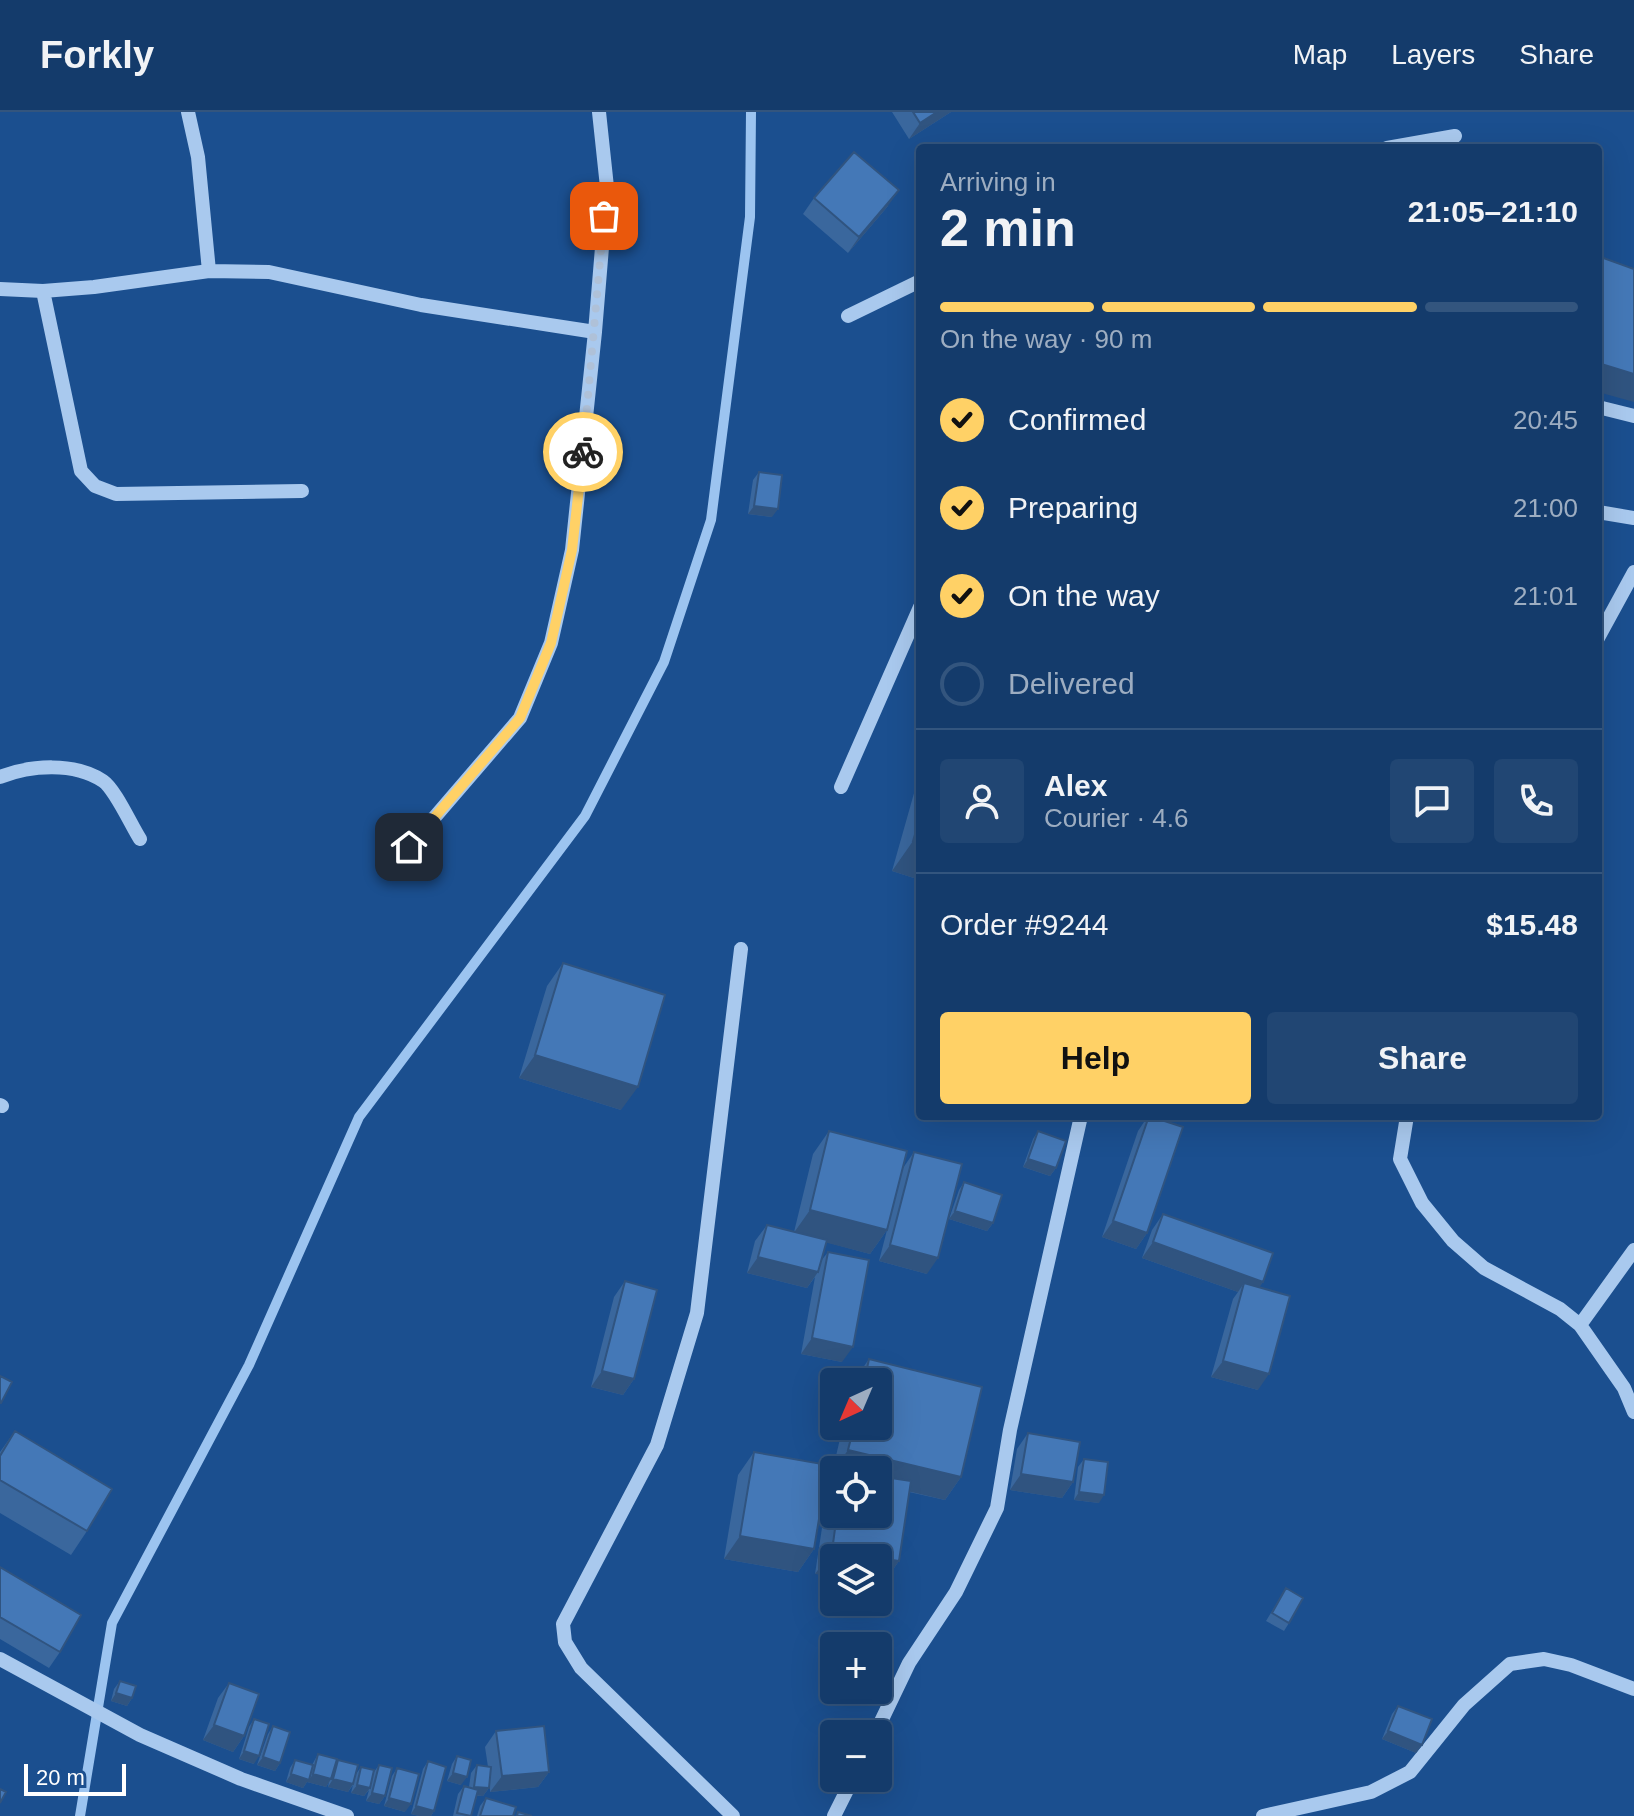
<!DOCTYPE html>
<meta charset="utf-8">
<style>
body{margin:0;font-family:Arial,sans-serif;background:#214673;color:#f1f3f6;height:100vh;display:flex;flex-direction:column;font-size:30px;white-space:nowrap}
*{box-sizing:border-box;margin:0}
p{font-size:26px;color:#9dadc1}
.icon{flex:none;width:44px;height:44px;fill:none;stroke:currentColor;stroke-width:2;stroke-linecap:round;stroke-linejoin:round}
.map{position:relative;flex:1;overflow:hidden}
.sheet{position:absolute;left:916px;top:32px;width:686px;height:976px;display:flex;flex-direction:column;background:#143b6b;border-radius:8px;box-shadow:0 8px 32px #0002,0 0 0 2px #33557e}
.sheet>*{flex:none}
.needle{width:52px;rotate:224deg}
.fabs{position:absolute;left:820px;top:1256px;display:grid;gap:16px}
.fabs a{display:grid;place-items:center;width:72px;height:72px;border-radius:8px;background:#143b6b;box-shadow:0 8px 32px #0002,0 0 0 2px #33557e;font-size:40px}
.scale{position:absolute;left:24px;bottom:20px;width:102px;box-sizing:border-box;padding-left:8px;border:4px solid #fff;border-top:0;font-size:22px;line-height:28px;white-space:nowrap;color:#fff;-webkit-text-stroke:6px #1b4f8f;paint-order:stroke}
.pin{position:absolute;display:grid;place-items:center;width:68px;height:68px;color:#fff;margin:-34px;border-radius:16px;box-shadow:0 4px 12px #0006}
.courier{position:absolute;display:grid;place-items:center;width:80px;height:80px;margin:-40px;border:6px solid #ffd166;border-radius:50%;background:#fff;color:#222;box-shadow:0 2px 10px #0007}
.summary em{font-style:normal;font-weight:600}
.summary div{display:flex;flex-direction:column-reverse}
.summary{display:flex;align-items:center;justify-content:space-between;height:136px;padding:0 24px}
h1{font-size:52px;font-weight:600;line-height:60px}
.bar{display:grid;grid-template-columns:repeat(4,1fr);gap:12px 8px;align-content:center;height:96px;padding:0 24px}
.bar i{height:10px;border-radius:6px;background:#33557e}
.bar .on{background:#ffd166}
.bar p{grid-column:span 4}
.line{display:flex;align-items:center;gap:20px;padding:0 24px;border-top:2px solid #33557e}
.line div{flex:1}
.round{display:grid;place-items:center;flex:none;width:84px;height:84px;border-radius:8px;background:#214673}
ol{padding:0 24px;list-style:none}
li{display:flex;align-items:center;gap:24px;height:88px}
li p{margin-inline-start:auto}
li .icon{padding:8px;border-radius:50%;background:#ffd166;color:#111;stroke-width:4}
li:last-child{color:#9dadc1}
li i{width:44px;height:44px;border:4px solid #33557e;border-radius:50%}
.cta{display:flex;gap:16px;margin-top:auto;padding:16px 24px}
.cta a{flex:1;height:92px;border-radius:8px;background:#ffd166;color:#111;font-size:32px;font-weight:600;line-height:92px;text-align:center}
.cta a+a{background:#214673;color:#f1f3f6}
header{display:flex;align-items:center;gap:48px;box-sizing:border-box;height:112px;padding:0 40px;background:#143b6b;border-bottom:2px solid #33557e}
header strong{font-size:38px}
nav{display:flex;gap:44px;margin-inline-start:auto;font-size:28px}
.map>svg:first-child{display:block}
</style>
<header>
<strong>Forkly</strong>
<nav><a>Map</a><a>Layers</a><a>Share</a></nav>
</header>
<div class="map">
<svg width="1634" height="1704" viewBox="0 0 1634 1704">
<rect width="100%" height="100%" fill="#1b4f8f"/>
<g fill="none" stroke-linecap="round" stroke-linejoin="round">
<path stroke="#9cc4f0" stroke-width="10" d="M 80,1704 L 112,1511 L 249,1253 L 359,1005 L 585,704 L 664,550 L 711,408 L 750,105 L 751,0"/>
<path stroke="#a9c9ee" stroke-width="14" d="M 188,0 L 198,45 L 209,159
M 1387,36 L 1455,24
M 0,177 L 43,179 L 94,175 L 209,159 L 269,160 L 421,193 L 595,220
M 43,179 L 81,359 L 95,374 L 116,382 L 302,379
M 848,204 L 920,169
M 1598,295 L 1634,304
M 1598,400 L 1634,406
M 1598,526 L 1634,460
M 0,665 C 31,653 74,650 103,669 C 115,677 131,713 140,727
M 841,675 L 920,495
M 409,735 L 520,606 L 551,531 L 572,438 L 595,220 L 607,75 L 599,0
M 0,993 L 2,994
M 1407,1004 L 1400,1047 L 1422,1091 L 1453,1129 L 1484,1156 L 1560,1197 L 1580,1213
M 1634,1138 L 1580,1213 L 1624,1276 L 1634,1300
M 0,1547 L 140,1623 L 241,1667 L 347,1704
M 875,1622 L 909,1551 L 956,1480 L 997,1396 L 1010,1318 L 1081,1004
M 733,1704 L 581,1556 L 565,1530 L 563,1512 L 657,1333 L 697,1201 L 741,837
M 834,1704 L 853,1666
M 1263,1704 L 1371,1680 L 1410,1660 L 1464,1593 L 1510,1552 L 1544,1547 L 1571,1553 L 1634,1577"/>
</g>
<path fill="#3a679d" d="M 892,0 L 951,0 L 909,27 Z
M 814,86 L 888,94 L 848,141 L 803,102 Z
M 920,92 L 920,108 L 915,100 Z
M 759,360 L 772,405 L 748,402 L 753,368 Z
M 920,660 L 920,768 L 892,759 Z
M 563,851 L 621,998 L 519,966 L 547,874 Z
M 1148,1004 L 1147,1121 L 1136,1137 L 1102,1125 L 1138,1019 Z
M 829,1019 L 887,1118 L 870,1142 L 826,1130 L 821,1149 L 828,1140 L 842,1250 L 801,1242 L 815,1165 L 807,1176 L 747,1161 L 755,1129 L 767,1113 L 794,1120 L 813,1042 Z
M 1038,1019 L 1056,1056 L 1050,1064 L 1023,1055 L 1033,1027 Z
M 914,1040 L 927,1162 L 879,1149 L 903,1056 Z
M 964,1070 L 993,1111 L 987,1119 L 949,1107 L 959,1078 Z
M 1163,1102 L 1263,1170 L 1259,1175 L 1258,1278 L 1211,1265 L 1233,1187 L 1238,1180 L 1142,1146 L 1152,1118 Z
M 625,1169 L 634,1267 L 623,1283 L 591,1275 L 614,1185 Z
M 869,1247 L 961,1365 L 945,1388 L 909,1380 L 899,1449 L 882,1473 L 878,1472 L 878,1446 L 815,1462 L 827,1383 L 834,1372 L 834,1402 L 878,1402 L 878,1358 L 834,1358 L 834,1362 L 832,1361 L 843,1314 L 878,1314 L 878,1270 L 853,1270 Z
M 15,1319 L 87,1419 L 71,1443 L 0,1401 L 0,1340 Z
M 1028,1321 L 1073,1370 L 1062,1386 L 1010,1378 L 1017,1337 Z
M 754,1340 L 814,1437 L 798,1460 L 724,1447 L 738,1363 Z
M 1084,1347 L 1099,1391 L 1074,1388 L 1078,1355 Z
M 0,1455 L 60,1540 L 49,1556 L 0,1527 Z
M 1286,1476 L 1289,1511 L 1284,1519 L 1266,1509 Z
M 120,1569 L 132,1586 L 127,1594 L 111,1589 L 114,1577 Z
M 229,1571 L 244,1624 L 233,1640 L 203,1628 L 218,1586 Z
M 1398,1594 L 1422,1633 L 1416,1641 L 1382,1627 L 1392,1602 Z
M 254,1607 L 254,1652 L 239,1647 L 249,1615 Z
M 273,1614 L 280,1651 L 275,1659 L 257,1653 L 268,1622 Z
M 496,1619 L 549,1660 L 538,1675 L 490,1680 L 490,1672 L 489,1676 L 483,1684 L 477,1684 L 471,1704 L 453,1704 L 458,1682 L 464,1674 L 469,1675 L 471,1661 L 477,1653 L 488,1655 L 485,1635 Z
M 318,1642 L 335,1653 L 338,1648 L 356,1662 L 361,1655 L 374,1660 L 379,1653 L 385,1684 L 379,1692 L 366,1689 L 369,1678 L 364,1684 L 351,1681 L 353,1673 L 348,1680 L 328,1675 L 329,1670 L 326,1675 L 307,1670 L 303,1676 L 286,1670 L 290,1656 L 295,1648 L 312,1653 Z
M 457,1644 L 461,1673 L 447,1669 L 452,1652 Z
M 428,1649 L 434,1699 L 431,1704 L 419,1704 L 411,1702 L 423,1657 Z
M 397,1656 L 405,1700 L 384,1694 L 392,1664 Z
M 486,1686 L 513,1704 L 477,1704 L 480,1694 Z"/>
<path fill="#305480" d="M 937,0 L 951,0 L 909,27 L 920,11 Z
M 899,78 L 888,94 L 848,141 L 859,125 Z
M 1598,251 L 1634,262 L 1634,290 L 1598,280 Z
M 754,394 L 778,397 L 772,405 L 748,402 Z
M 913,729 L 920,731 L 920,768 L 892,759 Z
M 535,943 L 638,975 L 621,998 L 519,966 Z
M 1028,1047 L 1056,1056 L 1050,1064 L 1023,1055 Z
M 810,1098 L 887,1118 L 870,1142 L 793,1122 Z
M 955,1099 L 993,1111 L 987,1119 L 949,1107 Z
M 1113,1109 L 1147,1121 L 1136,1137 L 1102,1125 Z
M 1153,1130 L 1263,1170 L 1252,1186 L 1244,1171 L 1238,1180 L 1142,1146 Z
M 890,1133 L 938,1146 L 927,1162 L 879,1149 Z
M 758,1145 L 818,1160 L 807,1176 L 747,1161 Z
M 812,1226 L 853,1235 L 842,1250 L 801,1242 Z
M 1223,1249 L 1269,1262 L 1258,1278 L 1211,1265 Z
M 602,1259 L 634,1267 L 623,1283 L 591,1275 Z
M 848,1338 L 961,1365 L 945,1388 L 878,1372 L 878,1358 L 834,1358 L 834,1362 L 832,1361 Z
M 1021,1362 L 1073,1370 L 1062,1386 L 1010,1378 Z
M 1079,1380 L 1104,1383 L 1099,1391 L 1074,1388 Z
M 740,1424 L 814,1437 L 798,1460 L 724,1447 Z
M 832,1439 L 899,1449 L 882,1473 L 878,1472 L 878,1446 L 834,1446 L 834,1465 L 815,1462 Z
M 116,1581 L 132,1586 L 127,1594 L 111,1589 Z
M 214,1613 L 244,1624 L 233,1640 L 203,1628 Z
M 1388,1619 L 1422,1633 L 1416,1641 L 1382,1627 Z
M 244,1639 L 259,1644 L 254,1652 L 239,1647 Z
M 263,1645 L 280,1651 L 275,1659 L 257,1653 Z
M 549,1660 L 538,1675 L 490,1680 L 502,1664 Z
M 453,1661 L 467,1665 L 461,1673 L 447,1669 Z
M 291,1662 L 309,1668 L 313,1662 L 331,1667 L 326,1675 L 307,1670 L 303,1676 L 286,1670 Z
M 333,1667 L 353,1672 L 348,1680 L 328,1675 Z
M 357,1673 L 370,1676 L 364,1684 L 351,1681 Z
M 474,1675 L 489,1676 L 483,1684 L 468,1683 Z
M 372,1681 L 385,1684 L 379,1692 L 366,1689 Z
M 389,1686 L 411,1692 L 405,1700 L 384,1694 Z
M 416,1694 L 434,1699 L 431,1704 L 419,1704 L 411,1702 Z"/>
<path fill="#4478b7" stroke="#305480" stroke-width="2" d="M 913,0 L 937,0 L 920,11 Z
M 854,40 L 899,78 L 859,125 L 814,86 Z
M 1598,144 L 1634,157 L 1634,262 L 1598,251 Z
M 759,360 L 782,363 L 778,397 L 754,394 Z
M 920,706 L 920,731 L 913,729 Z
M 563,851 L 665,883 L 638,975 L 535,943 Z
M 1149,1004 L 1183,1015 L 1147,1121 L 1113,1109 Z
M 829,1019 L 907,1039 L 887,1118 L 810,1098 Z
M 1038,1019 L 1066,1029 L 1056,1056 L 1028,1047 Z
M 914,1040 L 962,1052 L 938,1146 L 890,1133 Z
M 964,1070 L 1002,1083 L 993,1111 L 955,1099 Z
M 1163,1102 L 1273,1141 L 1263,1170 L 1153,1130 Z
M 767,1113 L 827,1128 L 818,1160 L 758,1145 Z
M 828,1140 L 869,1148 L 853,1235 L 812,1226 Z
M 625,1169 L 657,1178 L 634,1267 L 602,1259 Z
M 1244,1171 L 1290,1184 L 1269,1262 L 1223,1249 Z
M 869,1247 L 982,1275 L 961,1365 L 848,1338 L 854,1314 L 878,1314 L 878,1270 L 864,1270 Z
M 0,1264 L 12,1270 L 1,1291 L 0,1291 Z
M 15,1319 L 112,1377 L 87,1419 L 0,1368 L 0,1344 Z
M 1028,1321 L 1080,1330 L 1073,1370 L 1021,1362 Z
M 754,1340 L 828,1353 L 814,1437 L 740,1424 Z
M 1084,1347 L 1108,1350 L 1104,1383 L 1079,1380 Z
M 878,1364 L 911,1369 L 899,1449 L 832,1439 L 837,1402 L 878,1402 Z
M 0,1455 L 81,1503 L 60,1540 L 0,1505 Z
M 1286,1476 L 1303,1486 L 1289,1511 L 1272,1501 Z
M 120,1569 L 136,1574 L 132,1586 L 116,1581 Z
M 229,1571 L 259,1582 L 244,1624 L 214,1613 Z
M 1398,1594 L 1432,1607 L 1422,1633 L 1388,1619 Z
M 254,1607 L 269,1612 L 259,1644 L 244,1639 Z
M 273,1614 L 290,1620 L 280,1651 L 263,1645 Z
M 544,1614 L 549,1660 L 502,1664 L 496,1619 Z
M 318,1642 L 337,1647 L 331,1667 L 313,1662 Z
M 457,1644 L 471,1648 L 467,1665 L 453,1661 Z
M 295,1648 L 313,1653 L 309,1668 L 291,1662 Z
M 338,1648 L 358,1653 L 353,1672 L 333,1667 Z
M 428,1649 L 446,1655 L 434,1699 L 416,1694 Z
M 379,1653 L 392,1656 L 385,1684 L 372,1681 Z
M 477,1653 L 491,1655 L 489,1676 L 474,1675 Z
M 361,1655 L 374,1658 L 370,1676 L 357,1673 Z
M 397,1656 L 419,1662 L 411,1692 L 389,1686 Z
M 464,1674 L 478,1678 L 471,1704 L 457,1701 Z
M 0,1677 L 6,1680 L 0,1691 Z
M 486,1686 L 516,1695 L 513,1704 L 480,1704 Z
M 518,1700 L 532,1704 L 517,1704 Z"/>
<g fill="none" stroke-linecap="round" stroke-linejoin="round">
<path stroke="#afc1d8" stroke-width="8" stroke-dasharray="0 14.4" d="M 583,340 L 604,104"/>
<path stroke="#ffd166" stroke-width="10" d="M 409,735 L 520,606 L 551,531 L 572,438 L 583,340"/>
</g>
</svg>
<div class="fabs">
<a><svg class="needle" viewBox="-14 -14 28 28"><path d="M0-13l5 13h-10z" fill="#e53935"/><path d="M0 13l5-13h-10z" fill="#9dadc1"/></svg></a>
<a><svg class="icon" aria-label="locate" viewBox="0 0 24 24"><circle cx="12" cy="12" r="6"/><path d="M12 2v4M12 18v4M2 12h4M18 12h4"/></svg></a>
<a><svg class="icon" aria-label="layers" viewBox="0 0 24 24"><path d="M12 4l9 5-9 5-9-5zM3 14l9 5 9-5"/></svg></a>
<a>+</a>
<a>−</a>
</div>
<div class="scale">20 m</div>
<div class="pin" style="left:604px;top:104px;background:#ea580c"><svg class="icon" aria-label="bag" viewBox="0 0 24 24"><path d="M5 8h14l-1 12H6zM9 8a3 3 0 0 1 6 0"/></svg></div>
<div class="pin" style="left:409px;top:735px;background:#1f2937"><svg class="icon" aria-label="home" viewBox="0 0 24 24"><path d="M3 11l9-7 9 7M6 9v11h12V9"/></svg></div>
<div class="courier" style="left:583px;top:340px"><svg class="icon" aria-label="bike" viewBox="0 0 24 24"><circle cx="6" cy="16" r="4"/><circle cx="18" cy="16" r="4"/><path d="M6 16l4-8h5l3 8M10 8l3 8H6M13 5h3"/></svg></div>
<section class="sheet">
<div class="summary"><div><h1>2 min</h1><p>Arriving in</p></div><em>21:05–21:10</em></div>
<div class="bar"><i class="on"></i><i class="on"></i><i class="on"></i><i></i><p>On the way · 90 m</p></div>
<ol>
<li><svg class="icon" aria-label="check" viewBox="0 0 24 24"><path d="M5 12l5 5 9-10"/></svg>Confirmed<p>20:45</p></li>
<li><svg class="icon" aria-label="check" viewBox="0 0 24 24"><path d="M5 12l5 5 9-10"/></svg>Preparing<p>21:00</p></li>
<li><svg class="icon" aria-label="check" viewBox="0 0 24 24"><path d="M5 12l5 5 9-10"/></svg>On the way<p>21:01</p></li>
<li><i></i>Delivered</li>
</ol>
<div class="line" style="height:144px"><a class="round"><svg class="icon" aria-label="person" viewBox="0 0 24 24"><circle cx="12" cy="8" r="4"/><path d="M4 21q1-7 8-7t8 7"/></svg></a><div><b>Alex</b><p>Courier · 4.6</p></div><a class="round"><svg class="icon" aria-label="chat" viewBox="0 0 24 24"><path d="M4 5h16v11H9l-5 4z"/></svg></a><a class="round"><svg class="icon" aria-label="phone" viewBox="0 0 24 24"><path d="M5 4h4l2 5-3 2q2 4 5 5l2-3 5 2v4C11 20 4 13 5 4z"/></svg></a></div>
<div class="line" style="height:104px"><div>Order #9244</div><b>$15.48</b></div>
<div class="cta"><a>Help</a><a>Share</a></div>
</section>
</div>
